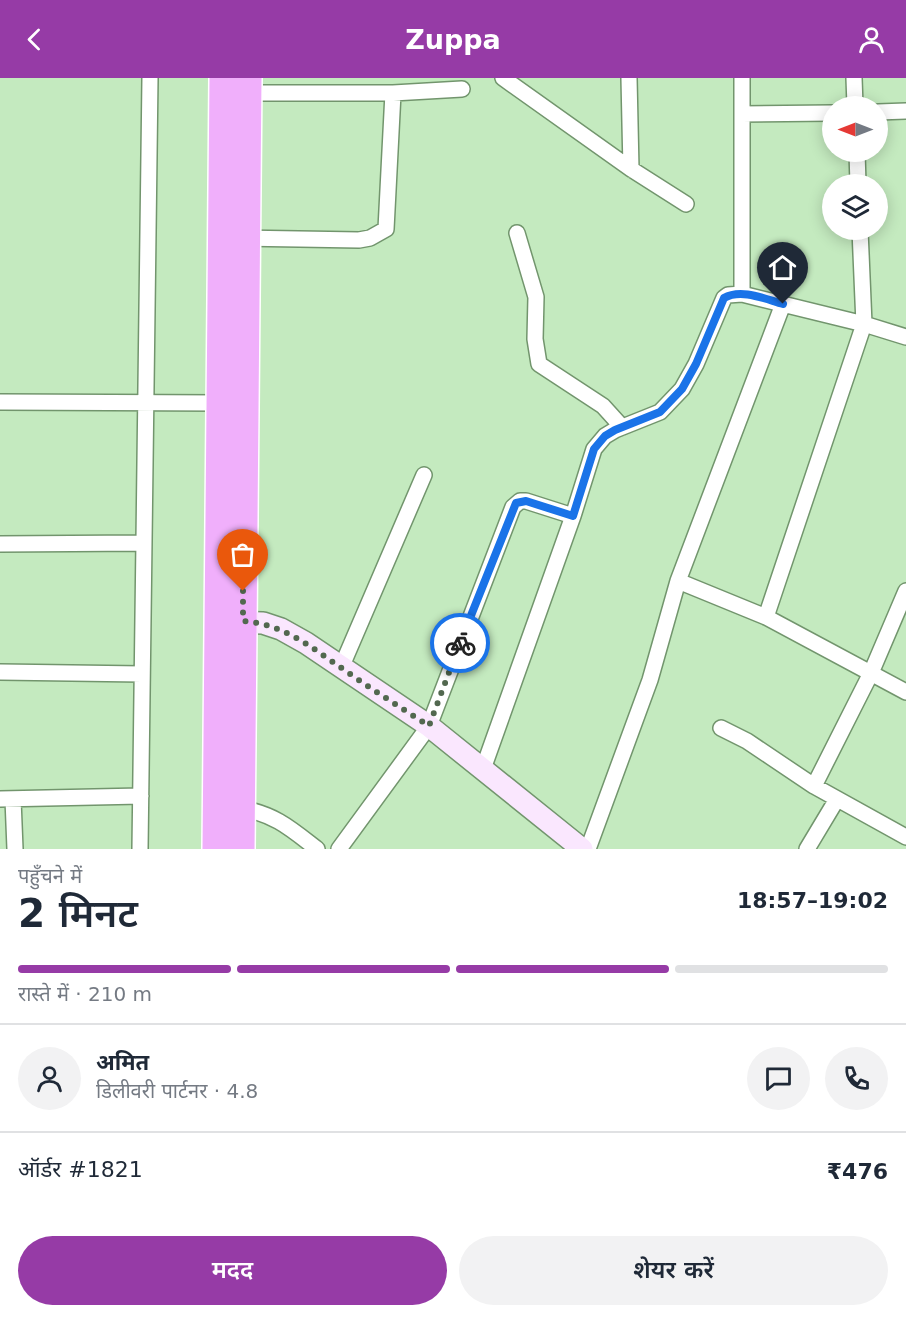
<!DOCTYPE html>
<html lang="hi">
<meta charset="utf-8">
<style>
body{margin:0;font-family:"DejaVu Sans","Noto Sans Devanagari",sans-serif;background:#f2f2f3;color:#1f2937;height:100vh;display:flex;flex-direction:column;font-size:22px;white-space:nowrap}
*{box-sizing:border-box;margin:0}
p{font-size:20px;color:#747a83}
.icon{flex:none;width:33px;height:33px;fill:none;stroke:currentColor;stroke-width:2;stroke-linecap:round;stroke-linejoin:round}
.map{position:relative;height:771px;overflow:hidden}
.side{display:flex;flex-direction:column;background:#fff;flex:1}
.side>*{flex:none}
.needle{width:39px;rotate:270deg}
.buttons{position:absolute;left:822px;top:18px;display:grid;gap:12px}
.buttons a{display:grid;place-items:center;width:66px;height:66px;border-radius:50%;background:#fff;box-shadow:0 3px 15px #0003;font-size:30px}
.pin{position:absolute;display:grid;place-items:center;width:51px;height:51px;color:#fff;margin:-62px -26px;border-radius:50% 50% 50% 0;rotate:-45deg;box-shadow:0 0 6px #0007}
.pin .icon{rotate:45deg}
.courier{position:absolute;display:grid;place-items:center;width:60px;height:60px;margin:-30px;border:4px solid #1a73e8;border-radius:50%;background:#fff;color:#222;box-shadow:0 2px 8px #0007}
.overview em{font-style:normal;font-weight:600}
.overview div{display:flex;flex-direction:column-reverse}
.overview{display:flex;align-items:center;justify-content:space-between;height:102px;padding:0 18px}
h1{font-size:39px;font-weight:600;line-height:45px}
.bar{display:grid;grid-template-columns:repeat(4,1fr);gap:9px 6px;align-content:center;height:72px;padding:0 18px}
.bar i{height:8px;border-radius:4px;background:#e0e1e3}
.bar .active{background:#963ba6}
.bar p{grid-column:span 4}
.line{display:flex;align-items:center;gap:15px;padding:0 18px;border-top:2px solid #e0e1e3}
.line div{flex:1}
.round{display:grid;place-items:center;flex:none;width:63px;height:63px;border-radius:32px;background:#f2f2f3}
.button{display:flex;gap:12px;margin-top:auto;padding:12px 18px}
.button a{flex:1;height:69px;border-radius:36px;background:#963ba6;color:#fff;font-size:24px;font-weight:600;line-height:69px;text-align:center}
.button a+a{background:#f2f2f3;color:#1f2937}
header{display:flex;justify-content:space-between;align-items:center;height:78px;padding:0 18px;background:#963ba6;color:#fff;font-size:27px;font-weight:600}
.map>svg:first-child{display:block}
</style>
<header><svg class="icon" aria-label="back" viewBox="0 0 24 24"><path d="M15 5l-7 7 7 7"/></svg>Zuppa<svg class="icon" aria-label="person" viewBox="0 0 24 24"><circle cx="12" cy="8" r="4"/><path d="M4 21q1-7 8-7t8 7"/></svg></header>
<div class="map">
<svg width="906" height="771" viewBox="0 0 906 771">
<rect width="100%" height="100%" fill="#c4eabf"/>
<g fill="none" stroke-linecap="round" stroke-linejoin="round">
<defs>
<path id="street" d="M 503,0 L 631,91 L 686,126
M 629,0 L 631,91
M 742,0 L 742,216
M 854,0 L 855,28
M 248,15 L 393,15 L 462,11
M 878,34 L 906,33
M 742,36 L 832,35
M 857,74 L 858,106
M 517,155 L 536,219 L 535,261 L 539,286 L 603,328 L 622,349
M 246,160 L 359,162 L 370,160 L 386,151 L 393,15
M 0,324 L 220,325
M 0,466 L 143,465
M 678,503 L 766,539 L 906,614
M 766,539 L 864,246 L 860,152
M 341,590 L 424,397
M 0,594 L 142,596
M 721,650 L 747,663 L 814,708 L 906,759
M 483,691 L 573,438 L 594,371 L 605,358 L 615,352 L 660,334 L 682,311 L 696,286 L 724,220 L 728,217 L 742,216 L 864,246 L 906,259
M 814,708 L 871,595 L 906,513
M 0,721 L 141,718
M 13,721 L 15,771
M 241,730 C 276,737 290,750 317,771
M 140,771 L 150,0
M 339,771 L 429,648 L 513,429 L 520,423 L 526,423 L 573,438
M 588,771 L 650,602 L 678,503 L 783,226
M 807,771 L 837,721"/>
<path id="secondary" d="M 230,544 L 263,545 L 281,551 L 306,565 L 429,648 L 582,771"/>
<path id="highway" d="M 216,771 L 223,0
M 241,771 L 248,0"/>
</defs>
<use href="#street" stroke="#72956d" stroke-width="18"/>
<use href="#secondary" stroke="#72956d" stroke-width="24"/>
<use href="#highway" stroke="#fff" stroke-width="30"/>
<use href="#street" stroke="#fff" stroke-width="15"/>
<use href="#secondary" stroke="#fae7fe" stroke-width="21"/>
<use href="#highway" stroke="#f0affb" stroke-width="27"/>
</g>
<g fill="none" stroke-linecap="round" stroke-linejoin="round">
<path stroke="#52684f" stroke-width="6" stroke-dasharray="0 10.8" d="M 243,513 L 243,543 C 286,547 309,568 343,591 C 371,611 400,629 429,648 L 460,565"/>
<path stroke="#1a73e8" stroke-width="8" d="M 460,565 L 516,425 L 526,423 L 573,438 L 594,371 L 605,358 L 615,352 L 660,334 L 682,311 L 696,286 L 724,220 C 741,210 765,221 783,226"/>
</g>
</svg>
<div class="buttons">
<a><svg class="needle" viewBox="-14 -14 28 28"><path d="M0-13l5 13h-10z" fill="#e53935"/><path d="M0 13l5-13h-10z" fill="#747a83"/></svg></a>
<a><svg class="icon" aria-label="layers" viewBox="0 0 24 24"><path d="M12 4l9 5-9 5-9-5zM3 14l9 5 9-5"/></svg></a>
</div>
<div class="pin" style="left:243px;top:513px;background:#ea580c"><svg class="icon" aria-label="bag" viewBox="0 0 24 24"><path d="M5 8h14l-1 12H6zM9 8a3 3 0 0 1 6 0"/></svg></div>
<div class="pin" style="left:783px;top:226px;background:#1f2937"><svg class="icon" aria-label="home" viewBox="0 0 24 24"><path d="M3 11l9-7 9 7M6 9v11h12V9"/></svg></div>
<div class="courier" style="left:460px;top:565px"><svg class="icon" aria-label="bike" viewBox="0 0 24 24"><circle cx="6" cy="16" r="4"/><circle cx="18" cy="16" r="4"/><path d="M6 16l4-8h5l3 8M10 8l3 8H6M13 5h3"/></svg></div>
</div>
<section class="side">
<div class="overview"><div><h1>2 मिनट</h1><p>पहुँचने में</p></div><em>18:57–19:02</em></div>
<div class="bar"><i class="active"></i><i class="active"></i><i class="active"></i><i></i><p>रास्ते में · 210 m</p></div>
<div class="line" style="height:108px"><a class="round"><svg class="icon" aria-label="person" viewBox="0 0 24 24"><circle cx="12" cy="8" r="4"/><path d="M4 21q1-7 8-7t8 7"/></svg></a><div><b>अमित</b><p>डिलीवरी पार्टनर · 4.8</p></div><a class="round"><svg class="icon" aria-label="chat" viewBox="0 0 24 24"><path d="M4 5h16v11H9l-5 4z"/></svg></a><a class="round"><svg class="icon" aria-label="phone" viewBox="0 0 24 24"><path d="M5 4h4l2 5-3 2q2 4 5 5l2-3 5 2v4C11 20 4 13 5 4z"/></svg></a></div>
<div class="line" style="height:78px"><div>ऑर्डर #1821</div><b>₹476</b></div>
<div class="button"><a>मदद</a><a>शेयर करें</a></div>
</section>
